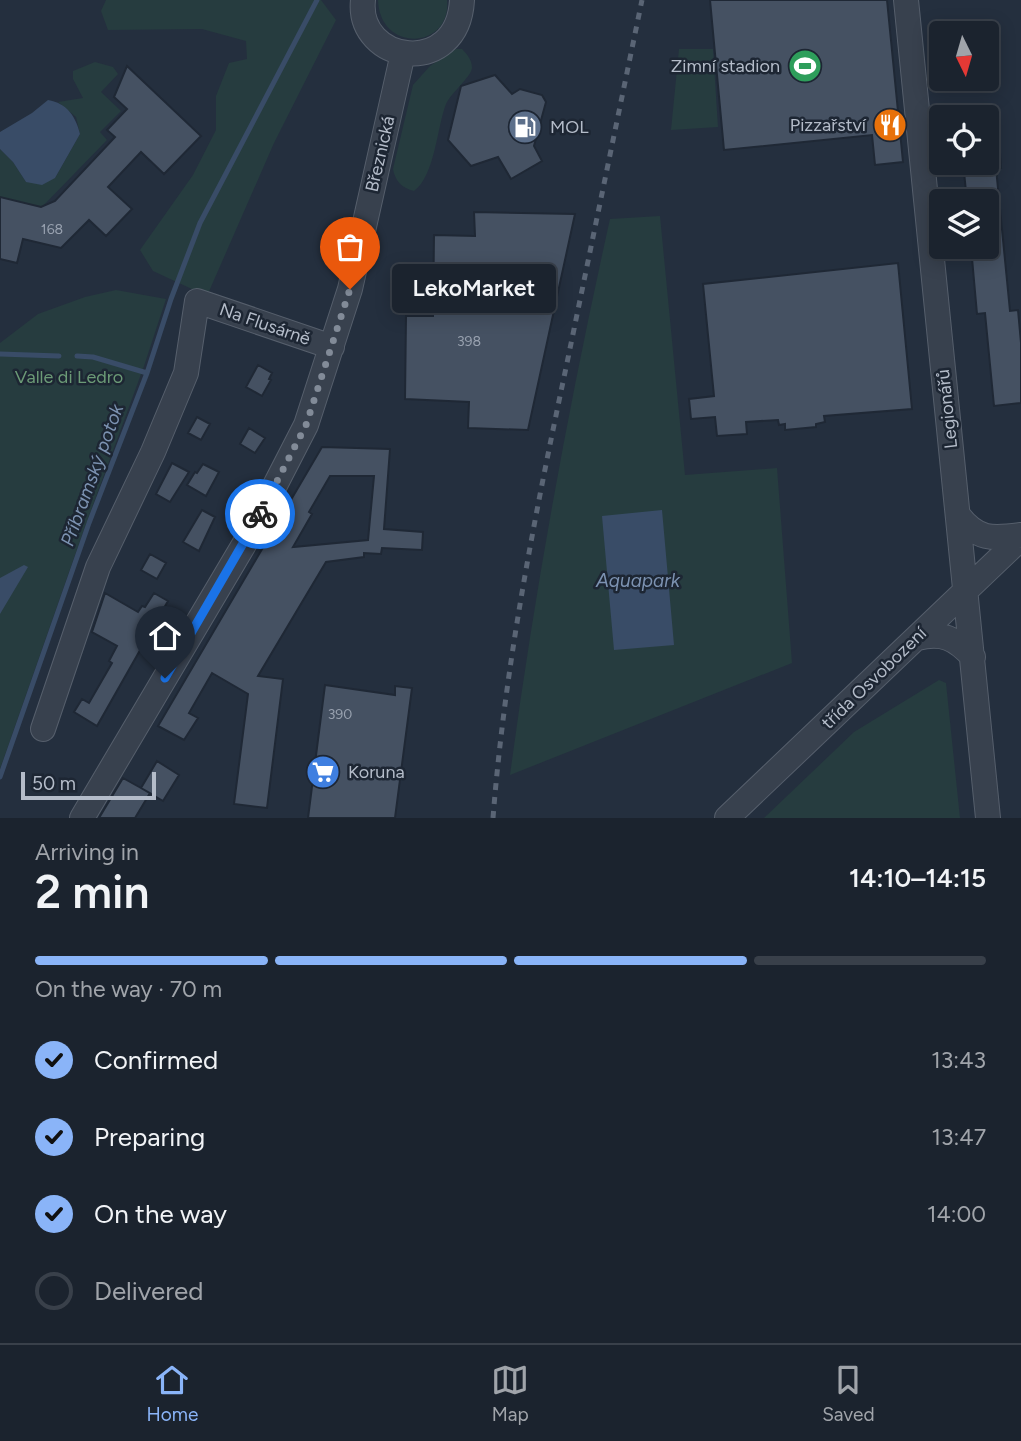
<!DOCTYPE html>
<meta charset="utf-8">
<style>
body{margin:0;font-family:Figtree,sans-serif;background:#282f3a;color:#f1f3f6;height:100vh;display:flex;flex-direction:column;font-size:26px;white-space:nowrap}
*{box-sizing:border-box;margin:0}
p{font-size:23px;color:#a0a4aa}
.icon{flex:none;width:38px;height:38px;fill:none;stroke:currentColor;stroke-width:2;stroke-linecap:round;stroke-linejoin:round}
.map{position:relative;height:818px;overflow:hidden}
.drawer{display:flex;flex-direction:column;background:#1b232e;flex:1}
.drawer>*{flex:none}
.needle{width:46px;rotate:175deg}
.fabs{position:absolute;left:929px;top:21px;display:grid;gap:14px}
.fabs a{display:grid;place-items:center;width:70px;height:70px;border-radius:7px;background:#1b232e;box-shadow:0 4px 18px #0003,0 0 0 2px #39404a;font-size:35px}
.scale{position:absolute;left:21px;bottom:18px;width:135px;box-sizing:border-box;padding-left:7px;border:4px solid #b4bcc9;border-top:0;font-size:19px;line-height:24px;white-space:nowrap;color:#b4bcc9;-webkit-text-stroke:5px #1d2633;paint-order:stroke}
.pin{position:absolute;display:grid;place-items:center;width:60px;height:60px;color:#fff;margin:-72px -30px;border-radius:50% 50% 50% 0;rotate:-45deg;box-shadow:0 0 7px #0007}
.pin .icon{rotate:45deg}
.courier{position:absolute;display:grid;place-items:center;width:70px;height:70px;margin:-35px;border:5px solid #1a73e8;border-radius:50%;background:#fff;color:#222;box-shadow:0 2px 9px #0007}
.bubble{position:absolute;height:49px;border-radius:7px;background:#1b232e;box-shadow:0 4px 18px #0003,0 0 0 2px #39404a;font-size:23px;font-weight:600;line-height:49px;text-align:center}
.overview em{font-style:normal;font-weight:600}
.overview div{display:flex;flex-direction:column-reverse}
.overview{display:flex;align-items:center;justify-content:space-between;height:119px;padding:0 35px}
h1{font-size:46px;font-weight:600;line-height:52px}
.bar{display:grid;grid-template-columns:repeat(4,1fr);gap:10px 7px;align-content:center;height:84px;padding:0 35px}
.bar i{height:9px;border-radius:5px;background:#39404a}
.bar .active{background:#8ab4f8}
.bar p{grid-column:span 4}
ol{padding:0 35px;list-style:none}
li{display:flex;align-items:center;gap:21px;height:77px}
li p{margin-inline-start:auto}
li .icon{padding:7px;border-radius:50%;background:#8ab4f8;color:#111;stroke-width:4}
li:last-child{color:#a0a4aa}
li i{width:38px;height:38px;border:4px solid #39404a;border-radius:50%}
.tab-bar{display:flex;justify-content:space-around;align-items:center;height:98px;border-top:2px solid #39404a;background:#1b232e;font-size:19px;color:#a0a4aa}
.tab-bar a{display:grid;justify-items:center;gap:4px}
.tab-bar .active{color:#8ab4f8}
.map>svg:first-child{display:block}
</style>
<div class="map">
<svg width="1021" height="818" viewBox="0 0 1021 818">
<rect width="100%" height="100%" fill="#242f3e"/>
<path fill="#263c3f" d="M 106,0 L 321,0 L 336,20 L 274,143 L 207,296 L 153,271 L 140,250 L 193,175 L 216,130 L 216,96 L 229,63 L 247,59 L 246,41 L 202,29 L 108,30 L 101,11 Z
M 378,0 L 447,0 C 452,49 380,54 378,0 Z
M 456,49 L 462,49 C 467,54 472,60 472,68 C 471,77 451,93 446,104 C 437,127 435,176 414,191 C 402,188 395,181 393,169 L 413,85 L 430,66 Z
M 679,49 L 713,49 L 718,127 L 671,130 Z
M 95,62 L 113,67 L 118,74 L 101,92 L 121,111 L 100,132 L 107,140 L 40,209 L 0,199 L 0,149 L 13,162 L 26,182 L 55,178 L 80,134 L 76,117 L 58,102 L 83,98 L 73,79 L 73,71 Z
M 660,216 L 685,475 L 777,468 L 792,663 L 510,775 C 535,588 569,403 610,219 Z
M 116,290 L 166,299 L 144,366 L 82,535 L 0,769 L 0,343 L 38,314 L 85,297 Z
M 939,680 L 946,683 L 960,818 L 764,818 L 854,732 Z"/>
<path fill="#394c67" d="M 48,100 C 67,103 76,117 80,134 L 55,178 L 42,185 L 26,182 L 13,162 L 0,149 L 0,132 L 32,113 Z
M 662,510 L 674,645 L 614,650 L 602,516 Z
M 24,565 L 28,567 L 0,614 L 0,578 Z"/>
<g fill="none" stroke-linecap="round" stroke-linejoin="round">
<path stroke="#394c67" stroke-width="5" d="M 0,354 L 59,356
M 77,356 L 93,357 L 147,373
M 0,777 L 89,523 L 147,373 L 171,299 L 200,223 L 317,0"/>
</g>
<path fill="#455162" stroke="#1f2835" stroke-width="2" fill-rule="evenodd" d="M 710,0 L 887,0 L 903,162 L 875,165 L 872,135 L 724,150 Z
M 127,66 L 201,136 L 164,174 L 141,152 L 108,187 L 132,209 L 106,236 L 89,220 L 61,248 L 23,239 L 17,263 L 0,259 L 0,197 L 41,207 L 55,201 L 115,137 L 107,130 L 127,109 L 114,97 Z
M 495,75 L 512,94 L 520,89 L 542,95 L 546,102 L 534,146 L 542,161 L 511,179 L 498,157 L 471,166 L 448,140 L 461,86 Z
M 998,124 L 1001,168 L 996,168 L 1010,311 L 1018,310 L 1021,343 L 1021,403 L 994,406 L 985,313 L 977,314 L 971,247 L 987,247 L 987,201 L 967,201 L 964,172 L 969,171 L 968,163 L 987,163 L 987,125 Z
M 474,212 L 575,214 L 528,430 L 468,428 L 469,402 L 405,399 L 406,316 L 433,316 L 434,235 L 475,236 Z
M 898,263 L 912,409 L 824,416 L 825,422 L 816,424 L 816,427 L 785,430 L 785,424 L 779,425 L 778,420 L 746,422 L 747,434 L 717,436 L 715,417 L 691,419 L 689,399 L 714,396 L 703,284 Z
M 258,365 L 272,373 L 269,379 L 271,380 L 262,396 L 246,387 Z
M 197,417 L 210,424 L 201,440 L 188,433 Z
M 249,428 L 265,438 L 255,453 L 240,444 Z
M 322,447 L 390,449 L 384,529 L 423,532 L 422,550 L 382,548 L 381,554 L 364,553 L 364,557 L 326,562 L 258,676 L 283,679 L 267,808 L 234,804 L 248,694 L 212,673 L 189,713 L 198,718 L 184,740 L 158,726 ZM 330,476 L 374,476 L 368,540 L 293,547 L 312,514 L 309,512 Z
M 172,463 L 189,472 L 170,502 L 156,494 Z
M 203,464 L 219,472 L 206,496 L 187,485 L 195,472 L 197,473 Z
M 202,510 L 215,517 L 199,551 L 183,542 Z
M 150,554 L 166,563 L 157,579 L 141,570 Z
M 105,593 L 138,612 L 142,606 L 145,607 L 154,593 L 168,601 L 97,726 L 74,712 L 82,699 L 89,703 L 112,663 L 109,661 L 117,646 L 92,632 Z
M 325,685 L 395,695 L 395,686 L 412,688 L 395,818 L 308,818 Z
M 157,761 L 179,775 L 163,801 L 141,788 Z
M 123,778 L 150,793 L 135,818 L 99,818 Z"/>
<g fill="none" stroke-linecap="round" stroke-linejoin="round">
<defs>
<path id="minor" d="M 363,0 C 356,63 458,79 462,0
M 906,0 L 988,818
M 958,515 C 977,540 992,539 1021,535
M 917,638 C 943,632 955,638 973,657
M 43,729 L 98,567 L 153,452 L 186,373 L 197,301 L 332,347
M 82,818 L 249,536 L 306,425 L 350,289 L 403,53
M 727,818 L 1021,538"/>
</defs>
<use href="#minor" stroke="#565f6c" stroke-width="26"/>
<use href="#minor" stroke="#38414e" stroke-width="24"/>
<path stroke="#5a6575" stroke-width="5" stroke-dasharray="7 7" stroke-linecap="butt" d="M 493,818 C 505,665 535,514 567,363 C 592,242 617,121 642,0"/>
</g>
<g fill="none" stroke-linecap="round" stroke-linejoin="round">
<path stroke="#828b98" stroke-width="7" stroke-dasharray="0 12.6" d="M 260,514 L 306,425 L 350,289"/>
<path stroke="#1a73e8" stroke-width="9" d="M 165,678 L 260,514"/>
</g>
<defs>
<symbol id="stadium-disc" viewBox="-11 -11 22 22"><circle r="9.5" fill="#2e9e5b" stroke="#1d2633"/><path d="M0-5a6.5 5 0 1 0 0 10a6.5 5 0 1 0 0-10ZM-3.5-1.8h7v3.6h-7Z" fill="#fff"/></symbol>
<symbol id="restaurant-disc" viewBox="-11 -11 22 22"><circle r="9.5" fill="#e8710a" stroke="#1d2633"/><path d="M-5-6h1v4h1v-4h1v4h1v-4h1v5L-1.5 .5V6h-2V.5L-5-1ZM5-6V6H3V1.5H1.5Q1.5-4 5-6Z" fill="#fff"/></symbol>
<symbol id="fuel-disc" viewBox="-11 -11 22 22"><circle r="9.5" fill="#5c6f8a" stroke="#1d2633"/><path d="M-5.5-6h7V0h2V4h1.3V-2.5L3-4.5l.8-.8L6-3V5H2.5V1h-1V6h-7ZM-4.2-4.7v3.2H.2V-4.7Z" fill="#fff"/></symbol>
<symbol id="supermarket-disc" viewBox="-11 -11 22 22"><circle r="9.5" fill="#3f7fe0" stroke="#1d2633"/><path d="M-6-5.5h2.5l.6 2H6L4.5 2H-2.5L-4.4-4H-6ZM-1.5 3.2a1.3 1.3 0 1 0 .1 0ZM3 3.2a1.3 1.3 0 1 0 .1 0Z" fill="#fff"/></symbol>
</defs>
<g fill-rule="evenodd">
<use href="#stadium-disc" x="786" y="47" width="38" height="38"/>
<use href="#restaurant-disc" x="871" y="106" width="38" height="38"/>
<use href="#fuel-disc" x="506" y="108" width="38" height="38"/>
<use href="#supermarket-disc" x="304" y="753" width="38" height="38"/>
</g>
<g text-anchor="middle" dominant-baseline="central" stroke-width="5" stroke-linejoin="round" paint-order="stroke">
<g font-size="14" fill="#98a1af">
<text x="52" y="229">168</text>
<text x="469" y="341">398</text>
<text x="340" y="714">390</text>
</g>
<g font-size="18" fill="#b4bcc9" stroke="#1d2633" text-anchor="end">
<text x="780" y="66">Zimní stadion</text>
<text x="866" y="125">Pizzařství</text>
<text x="550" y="127" text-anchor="start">MOL</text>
<text x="348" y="772" text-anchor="start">Koruna</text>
</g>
<g font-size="18" fill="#b4bcc9" stroke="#1d2633">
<text transform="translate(380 154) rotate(-77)">Březnická</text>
<text transform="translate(265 324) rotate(19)">Na Flusárně</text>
<text transform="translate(947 409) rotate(-96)">Legionářů</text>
<text transform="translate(874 678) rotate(-44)">třída Osvobození</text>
</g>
<g font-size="18" fill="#6b9a76" stroke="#1d2633">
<text x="69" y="377">Valle di Ledro</text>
</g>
<g font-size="19" font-style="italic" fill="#7c92b1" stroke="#1d2633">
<text transform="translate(92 475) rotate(-70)">Příbramský potok</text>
<text x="638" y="580">Aquapark</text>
</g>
</g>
</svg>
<div class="fabs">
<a><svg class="needle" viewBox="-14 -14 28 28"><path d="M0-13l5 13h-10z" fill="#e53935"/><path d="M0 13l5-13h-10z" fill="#a0a4aa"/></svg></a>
<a><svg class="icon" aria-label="locate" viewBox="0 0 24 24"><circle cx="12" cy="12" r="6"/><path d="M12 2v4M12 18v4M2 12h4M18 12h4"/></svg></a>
<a><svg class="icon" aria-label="layers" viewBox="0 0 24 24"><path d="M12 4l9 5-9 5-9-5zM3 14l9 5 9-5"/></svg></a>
</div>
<div class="scale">50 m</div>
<div class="pin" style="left:350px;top:289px;background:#ea580c"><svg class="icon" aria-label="bag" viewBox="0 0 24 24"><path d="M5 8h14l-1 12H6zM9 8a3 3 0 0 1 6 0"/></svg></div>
<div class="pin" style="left:165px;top:678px;background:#1f2937"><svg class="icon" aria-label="home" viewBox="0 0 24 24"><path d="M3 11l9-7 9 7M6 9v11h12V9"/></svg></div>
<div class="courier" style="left:260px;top:514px"><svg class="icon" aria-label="bike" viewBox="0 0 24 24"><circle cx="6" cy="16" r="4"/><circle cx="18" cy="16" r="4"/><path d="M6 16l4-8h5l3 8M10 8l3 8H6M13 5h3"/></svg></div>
<div class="bubble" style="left:392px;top:264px;width:164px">LekoMarket</div>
</div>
<section class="drawer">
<div class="overview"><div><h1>2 min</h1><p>Arriving in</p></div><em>14:10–14:15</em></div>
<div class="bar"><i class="active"></i><i class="active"></i><i class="active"></i><i></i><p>On the way · 70 m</p></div>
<ol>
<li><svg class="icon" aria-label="check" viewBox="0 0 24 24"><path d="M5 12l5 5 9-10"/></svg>Confirmed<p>13:43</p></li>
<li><svg class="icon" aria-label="check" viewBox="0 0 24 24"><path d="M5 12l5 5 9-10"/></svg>Preparing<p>13:47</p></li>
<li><svg class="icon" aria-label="check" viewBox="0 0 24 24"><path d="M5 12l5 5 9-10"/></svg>On the way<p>14:00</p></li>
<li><i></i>Delivered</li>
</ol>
</section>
<nav class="tab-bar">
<a class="active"><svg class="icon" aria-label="home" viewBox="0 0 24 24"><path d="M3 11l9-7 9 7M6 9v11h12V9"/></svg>Home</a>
<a><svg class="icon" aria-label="map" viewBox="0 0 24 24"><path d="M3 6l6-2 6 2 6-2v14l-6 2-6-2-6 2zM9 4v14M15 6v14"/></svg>Map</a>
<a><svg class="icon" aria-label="saved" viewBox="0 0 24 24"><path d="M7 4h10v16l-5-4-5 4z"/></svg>Saved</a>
</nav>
